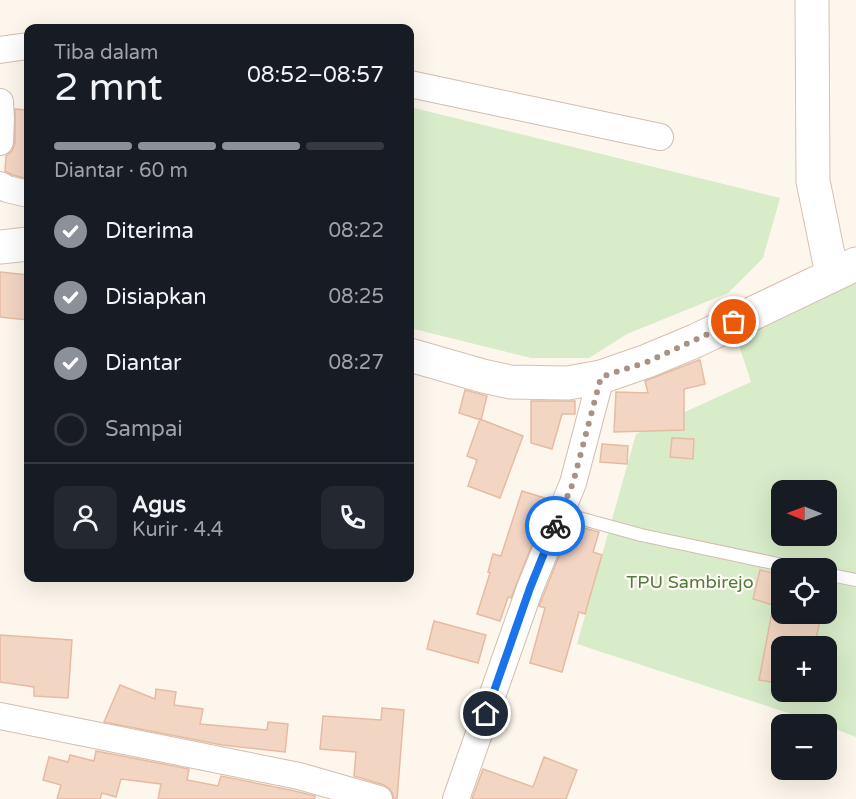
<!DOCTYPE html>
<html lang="id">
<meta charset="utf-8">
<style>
body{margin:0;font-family:"Varela Round",sans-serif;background:#242831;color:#f1f3f6;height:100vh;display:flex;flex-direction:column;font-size:22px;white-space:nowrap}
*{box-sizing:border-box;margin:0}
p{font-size:20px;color:#9ea1a6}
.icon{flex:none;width:33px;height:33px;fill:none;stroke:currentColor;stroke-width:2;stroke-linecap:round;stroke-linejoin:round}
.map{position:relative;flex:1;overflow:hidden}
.drawer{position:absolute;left:24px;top:24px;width:390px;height:558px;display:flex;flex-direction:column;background:#171b24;border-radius:12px;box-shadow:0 6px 24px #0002}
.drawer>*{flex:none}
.needle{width:39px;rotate:271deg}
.controls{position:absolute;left:771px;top:480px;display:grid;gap:12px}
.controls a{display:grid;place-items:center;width:66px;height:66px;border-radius:12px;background:#171b24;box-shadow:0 6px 24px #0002;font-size:30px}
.pin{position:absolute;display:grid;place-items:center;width:51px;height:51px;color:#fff;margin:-26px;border:3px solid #fff;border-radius:50%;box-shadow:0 2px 6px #0007}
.courier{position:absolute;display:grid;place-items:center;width:60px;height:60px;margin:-30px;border:4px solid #1a73e8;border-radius:50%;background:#fff;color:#222;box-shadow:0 2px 8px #0007}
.head em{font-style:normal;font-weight:600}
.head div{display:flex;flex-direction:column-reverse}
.head{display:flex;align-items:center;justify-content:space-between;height:102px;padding:0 30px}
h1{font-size:39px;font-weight:600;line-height:45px}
.bar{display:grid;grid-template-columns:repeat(4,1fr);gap:9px 6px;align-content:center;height:72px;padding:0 30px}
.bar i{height:8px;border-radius:4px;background:#363941}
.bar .on{background:#8c9099}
.bar p{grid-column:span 4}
.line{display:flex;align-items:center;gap:15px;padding:0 30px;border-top:2px solid #363941}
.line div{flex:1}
.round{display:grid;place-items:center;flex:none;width:63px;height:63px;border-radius:12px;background:#242831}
ol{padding:0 30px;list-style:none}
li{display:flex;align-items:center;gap:18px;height:66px}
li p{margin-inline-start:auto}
li .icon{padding:6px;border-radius:50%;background:#8c9099;color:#fff;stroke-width:4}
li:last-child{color:#9ea1a6}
li i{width:33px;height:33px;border:3px solid #363941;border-radius:50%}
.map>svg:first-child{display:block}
</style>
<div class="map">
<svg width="856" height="799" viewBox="0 0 856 799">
<rect width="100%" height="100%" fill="#fdf6ec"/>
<path fill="#d8ecc9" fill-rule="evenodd" d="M 410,107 L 780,198 L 763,258 L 728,293 L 627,334 L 589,358 L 531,358 L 410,328 Z
M 856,282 L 856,737 L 827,726 L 826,724 L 822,724 L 577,644 L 636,434 L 751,382 L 736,336 ZM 782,490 L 826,490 L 826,536 L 782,536 ZM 782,568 L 826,568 L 826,614 L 782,614 ZM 782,646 L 826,646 L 826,692 L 782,692 Z"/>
<path fill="#f3d5c3" stroke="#e6bba3" stroke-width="1.5" d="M 15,109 L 28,110 L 28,179 L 13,175 L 5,171 L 6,156 L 12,151 L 15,143 Z
M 0,272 L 28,275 L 28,320 L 0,317 Z
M 699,360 L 700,360 L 705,384 L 684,389 L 684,430 L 614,432 L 616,392 L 648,393 L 645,381 Z
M 465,390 L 487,396 L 481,420 L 459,413 Z
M 531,401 L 575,401 L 575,414 L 562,414 L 552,449 L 531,443 Z
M 480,419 L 523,436 L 500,498 L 468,486 L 477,460 L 467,456 Z
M 672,438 L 694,439 L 693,459 L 670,457 Z
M 602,444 L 628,446 L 627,464 L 600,462 Z
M 522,491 L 548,499 L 539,527 L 511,598 L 508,597 L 500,621 L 477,614 L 490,573 L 488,572 L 493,554 L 501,556 Z
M 576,526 L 599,532 L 593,552 L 602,555 L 585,614 L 579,612 L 562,672 L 530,663 L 545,608 L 539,606 L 564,544 L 570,546 Z
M 760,570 L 781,575 L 773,605 L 753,599 Z
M 773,607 L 782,608 L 782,614 L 798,614 L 820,618 L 815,646 L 782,646 L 782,684 L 759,680 Z
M 434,621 L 486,635 L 478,663 L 427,649 Z
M 0,635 L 72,640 L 68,698 L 34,696 L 34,687 L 0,682 Z
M 120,685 L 155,699 L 156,689 L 176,692 L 174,705 L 203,709 L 200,724 L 267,730 L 268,722 L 288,724 L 285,752 L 222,745 L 104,722 Z
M 382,708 L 404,710 L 397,799 L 394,799 L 393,795 L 390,789 L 384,785 L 354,776 L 356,752 L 320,749 L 323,716 L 381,720 Z
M 96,751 L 189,769 L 187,780 L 218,786 L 221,776 L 295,791 L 315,796 L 315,799 L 158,799 L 161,784 L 121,779 L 116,797 L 102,793 L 100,799 L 57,799 L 61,785 L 43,780 L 49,757 L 68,762 L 70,755 L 94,761 Z
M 544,757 L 577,770 L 566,799 L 472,799 L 483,769 L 533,787 Z"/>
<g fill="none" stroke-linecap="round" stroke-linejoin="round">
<defs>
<path id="lane" d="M 561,513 L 641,535 L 797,568
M 826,574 L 856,580"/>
<path id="street" d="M 0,50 L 28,46
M 410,84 L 660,137
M 0,102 L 1,119 L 0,142
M 0,185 L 7,189 L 28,194
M 0,716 L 299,776 L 379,799
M 456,799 L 530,588 L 573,483 L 601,377"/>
<path id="secondary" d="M 812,0 L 813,181 L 832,274
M 0,247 L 28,244
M 410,355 L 483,376 L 510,382 L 568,383 L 601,377 L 647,361 L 695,341 L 856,264"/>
</defs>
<use href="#lane" stroke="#d1beb0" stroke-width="14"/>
<use href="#street" stroke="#d1beb0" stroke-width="28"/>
<use href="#secondary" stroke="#d6c0b0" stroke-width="35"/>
<use href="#lane" stroke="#fff" stroke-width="12"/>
<use href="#street" stroke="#fff" stroke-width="26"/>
<use href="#secondary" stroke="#fff" stroke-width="33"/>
</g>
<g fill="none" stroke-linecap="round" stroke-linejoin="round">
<path stroke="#a89285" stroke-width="6" stroke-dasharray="0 10.8" d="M 555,526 L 573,483 L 601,377 L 647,362 L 734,322"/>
<path stroke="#1a73e8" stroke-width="8" d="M 486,714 L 530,588 L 555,526"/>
</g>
<g text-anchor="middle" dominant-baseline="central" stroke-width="4.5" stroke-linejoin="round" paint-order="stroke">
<g font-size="18" fill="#537a41" stroke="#fffaf3">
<text x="690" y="582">TPU Sambirejo</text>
</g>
</g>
</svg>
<div class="controls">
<a><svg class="needle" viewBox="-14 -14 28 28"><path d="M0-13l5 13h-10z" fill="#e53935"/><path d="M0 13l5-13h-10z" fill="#9ea1a6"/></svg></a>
<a><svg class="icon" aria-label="locate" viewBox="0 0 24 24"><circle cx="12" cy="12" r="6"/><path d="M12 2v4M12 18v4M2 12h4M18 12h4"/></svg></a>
<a>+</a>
<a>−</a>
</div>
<div class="pin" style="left:734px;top:322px;background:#ea580c"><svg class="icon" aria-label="bag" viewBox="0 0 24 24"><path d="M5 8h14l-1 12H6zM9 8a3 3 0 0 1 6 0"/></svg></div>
<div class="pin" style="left:486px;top:714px;background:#1f2937"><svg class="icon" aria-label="home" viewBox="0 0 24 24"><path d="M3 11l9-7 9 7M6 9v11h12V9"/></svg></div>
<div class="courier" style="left:555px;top:526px"><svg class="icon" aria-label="bike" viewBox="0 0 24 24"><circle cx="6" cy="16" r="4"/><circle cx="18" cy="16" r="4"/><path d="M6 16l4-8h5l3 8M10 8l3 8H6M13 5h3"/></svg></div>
<section class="drawer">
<div class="head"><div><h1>2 mnt</h1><p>Tiba dalam</p></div><em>08:52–08:57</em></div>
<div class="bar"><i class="on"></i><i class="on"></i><i class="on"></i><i></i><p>Diantar · 60 m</p></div>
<ol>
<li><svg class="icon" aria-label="check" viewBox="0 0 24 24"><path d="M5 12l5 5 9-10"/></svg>Diterima<p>08:22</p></li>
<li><svg class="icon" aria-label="check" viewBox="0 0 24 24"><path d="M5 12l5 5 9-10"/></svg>Disiapkan<p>08:25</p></li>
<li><svg class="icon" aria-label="check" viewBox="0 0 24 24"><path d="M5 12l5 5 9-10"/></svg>Diantar<p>08:27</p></li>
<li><i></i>Sampai</li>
</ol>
<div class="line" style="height:108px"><a class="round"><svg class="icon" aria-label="person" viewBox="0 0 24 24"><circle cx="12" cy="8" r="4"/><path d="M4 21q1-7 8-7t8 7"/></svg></a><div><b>Agus</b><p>Kurir · 4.4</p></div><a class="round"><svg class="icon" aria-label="phone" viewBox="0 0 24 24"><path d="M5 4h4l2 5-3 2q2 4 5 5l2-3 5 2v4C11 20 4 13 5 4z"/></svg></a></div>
</section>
</div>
